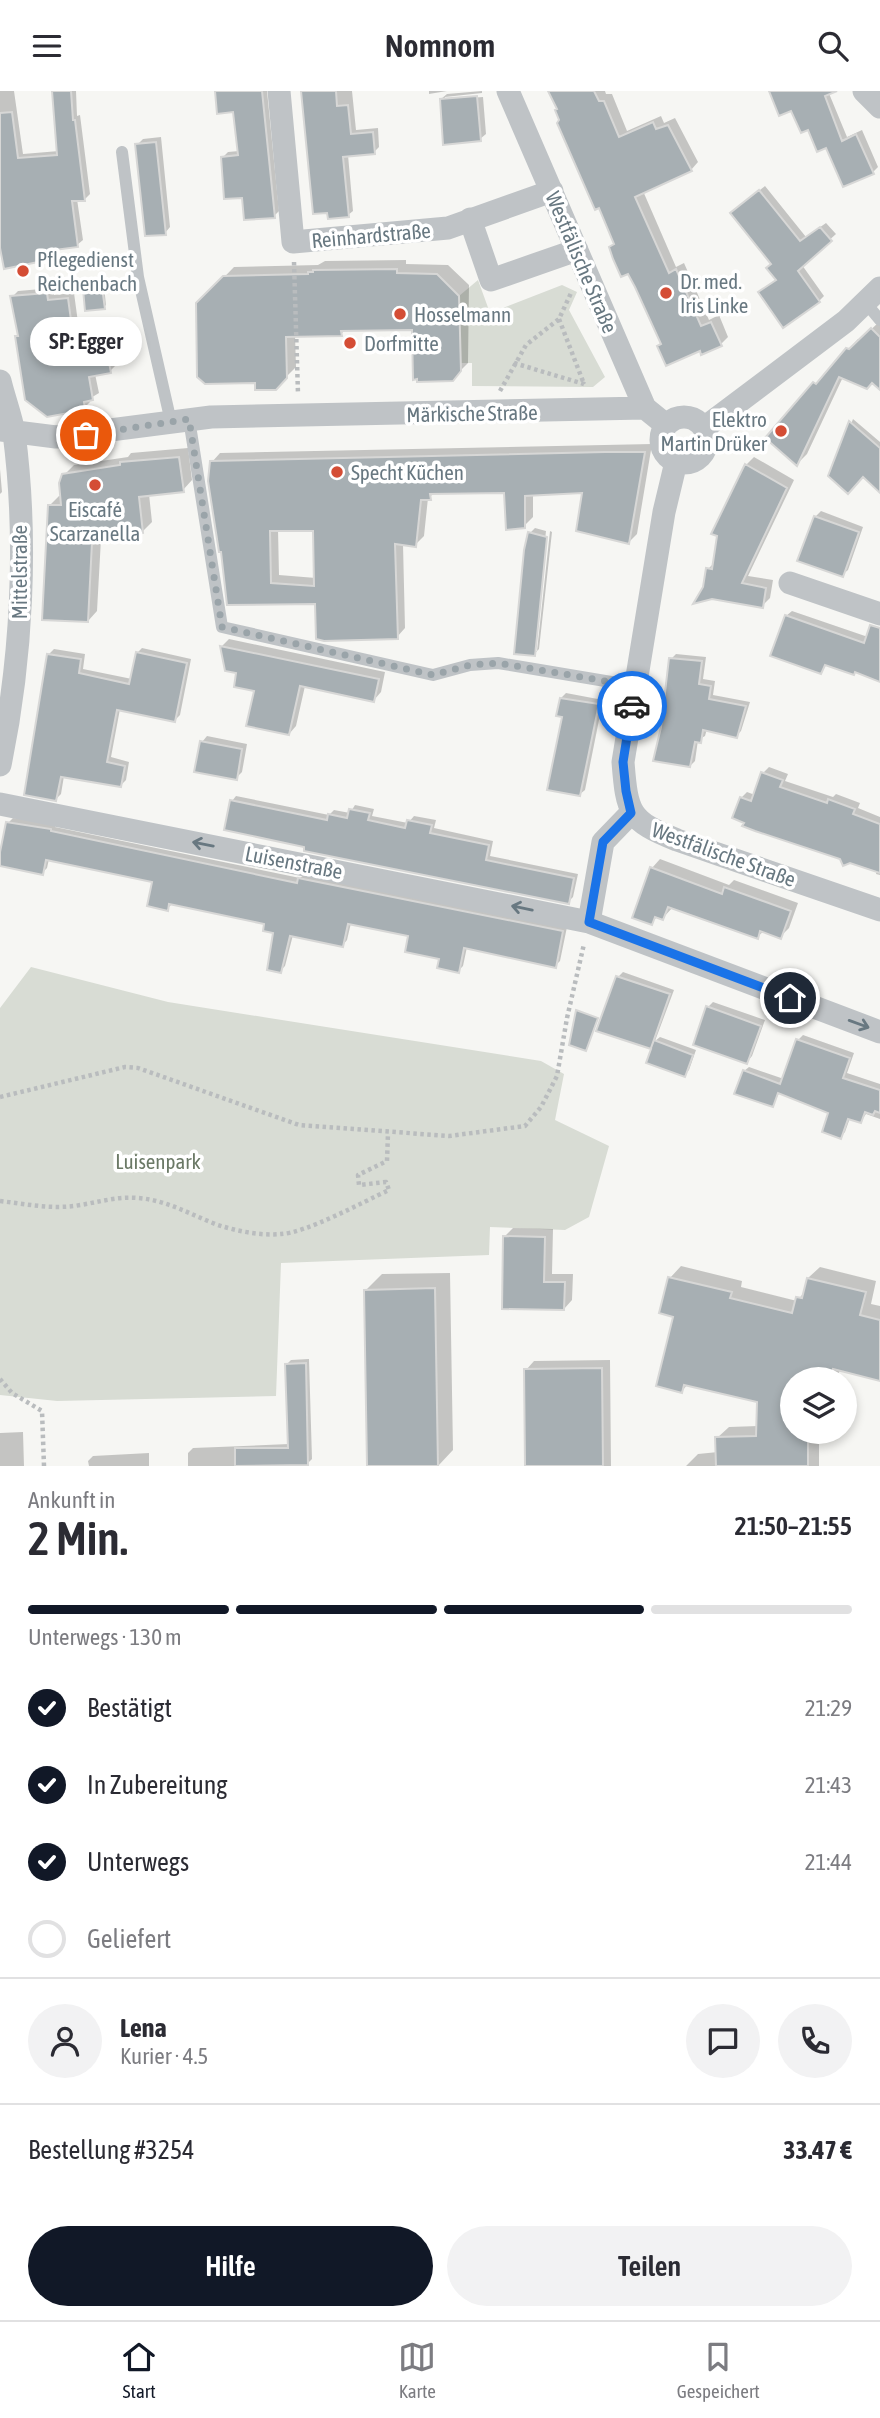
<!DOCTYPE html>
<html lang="de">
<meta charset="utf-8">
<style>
body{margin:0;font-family:"Asap Condensed",sans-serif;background:#f2f2f3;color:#2b2b33;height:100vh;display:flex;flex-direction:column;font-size:26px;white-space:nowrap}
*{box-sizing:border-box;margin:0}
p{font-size:23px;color:#7c7c81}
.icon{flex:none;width:38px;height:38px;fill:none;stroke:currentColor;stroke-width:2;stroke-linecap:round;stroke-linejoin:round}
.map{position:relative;height:1375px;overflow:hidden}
.side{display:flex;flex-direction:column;background:#fff;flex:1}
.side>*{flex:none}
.controls{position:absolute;left:780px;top:1276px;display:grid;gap:14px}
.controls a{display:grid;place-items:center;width:77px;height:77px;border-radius:50%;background:#fff;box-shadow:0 4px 10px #0003;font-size:35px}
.pin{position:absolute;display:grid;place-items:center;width:60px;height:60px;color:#fff;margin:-30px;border:4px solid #fff;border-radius:50%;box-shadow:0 2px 7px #0007}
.courier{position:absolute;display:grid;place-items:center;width:70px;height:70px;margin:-35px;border:5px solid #1a73e8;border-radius:50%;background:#fff;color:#222;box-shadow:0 2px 9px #0007}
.bubble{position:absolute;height:49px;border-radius:24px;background:#fff;box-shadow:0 4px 10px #0003;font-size:23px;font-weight:600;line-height:49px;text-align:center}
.headline em{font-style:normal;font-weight:600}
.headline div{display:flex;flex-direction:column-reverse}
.headline{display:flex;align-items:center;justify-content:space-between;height:119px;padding:0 28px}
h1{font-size:46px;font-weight:600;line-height:52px}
.bar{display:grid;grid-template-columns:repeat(4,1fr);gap:10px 7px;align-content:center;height:84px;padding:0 28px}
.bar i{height:9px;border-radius:5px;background:#e1e1e2}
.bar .on{background:#111827}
.bar p{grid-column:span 4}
.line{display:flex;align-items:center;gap:18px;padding:0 28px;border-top:2px solid #e1e1e2}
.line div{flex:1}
.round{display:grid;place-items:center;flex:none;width:74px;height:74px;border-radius:37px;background:#f2f2f3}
ol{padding:0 28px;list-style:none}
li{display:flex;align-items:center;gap:21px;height:77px}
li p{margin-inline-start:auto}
li .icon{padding:7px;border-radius:50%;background:#111827;color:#fff;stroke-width:4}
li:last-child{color:#7c7c81}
li i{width:38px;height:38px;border:4px solid #e1e1e2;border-radius:50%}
.action{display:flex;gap:14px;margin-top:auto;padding:14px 28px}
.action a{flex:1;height:80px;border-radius:42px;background:#111827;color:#fff;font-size:28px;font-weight:600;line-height:80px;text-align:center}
.action a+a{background:#f2f2f3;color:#2b2b33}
header{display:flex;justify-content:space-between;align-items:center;height:91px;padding:0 28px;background:#fff;font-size:32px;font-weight:600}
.tabs{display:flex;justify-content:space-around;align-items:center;height:98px;border-top:2px solid #e1e1e2;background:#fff;font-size:19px;color:#7c7c81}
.tabs a{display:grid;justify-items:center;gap:4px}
.tabs .on{color:#111827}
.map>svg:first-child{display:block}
</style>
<header><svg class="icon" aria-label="menu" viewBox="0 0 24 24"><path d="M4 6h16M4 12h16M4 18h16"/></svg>Nomnom<svg class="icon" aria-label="search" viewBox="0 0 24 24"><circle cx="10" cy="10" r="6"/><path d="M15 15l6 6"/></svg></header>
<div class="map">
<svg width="880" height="1375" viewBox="0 0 880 1375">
<rect width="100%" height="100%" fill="#f6f6f3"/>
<path fill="#d8dcd4" d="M 478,189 L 490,222 L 562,194 L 577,201 L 569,219 L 605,286 L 593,296 L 472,295 L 472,272 L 460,272 L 459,205 Z
M 31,876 L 168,911 L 541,970 L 564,983 L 555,1029 L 609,1055 L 589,1126 L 565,1139 L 490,1136 L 489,1164 L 281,1172 L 276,1305 L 57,1310 L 0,1304 L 0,917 Z"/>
<path fill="#0003" fill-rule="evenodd" d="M 0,0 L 14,0 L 23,63 L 59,60 L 53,0 L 76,0 L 77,25 L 80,24 L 90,103 L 85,108 L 77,108 L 83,149 L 77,154 L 51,157 L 52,162 L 47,167 L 0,144 Z
M 217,0 L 267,0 L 279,120 L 274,125 L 243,105 L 223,66 L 228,61 L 239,60 L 235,19 Z
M 303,0 L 352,0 L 356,39 L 378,37 L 379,56 L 374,61 L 348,64 L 353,120 L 348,124 Z
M 429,0 L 447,0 L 429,3 Z
M 482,0 L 482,2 L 445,6 L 445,9 L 483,6 L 486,43 L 480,48 L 441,8 L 447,3 Z
M 551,0 L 605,0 L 606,3 L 612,3 L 627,40 L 661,25 L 664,32 L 675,27 L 698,71 L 691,79 L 643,100 L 676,176 L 684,172 L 709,229 L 719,224 L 728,246 L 721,253 L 700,257 L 659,255 L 662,252 L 628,181 L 611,156 L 616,151 Z
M 771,0 L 828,0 L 847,46 L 862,39 L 878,76 L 873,81 L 827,54 L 792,18 Z
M 161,46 L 170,136 L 165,142 L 137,54 L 143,48 Z
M 765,95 L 806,146 L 826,132 L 836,143 L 802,174 L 824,205 L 819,210 L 777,188 L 773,173 L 738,117 Z
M 406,169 L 406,173 L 448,174 L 469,194 L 468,272 L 452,288 L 414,237 L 346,238 L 341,243 L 295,244 L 296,276 L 275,297 L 257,291 L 198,213 L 234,176 L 318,174 L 325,170 Z
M 104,195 L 106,214 L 104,216 L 84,199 L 87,197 Z
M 53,197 L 54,204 L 74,202 L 82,261 L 113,255 L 116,274 L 110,280 L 95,283 L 99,302 L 89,308 L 90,311 L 84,317 L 17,246 L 20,243 L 12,206 L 18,200 Z
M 880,230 L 880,283 L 843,286 L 807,363 L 797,373 L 815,293 L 826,284 L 858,248 L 860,249 Z
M 853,328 L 880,351 L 880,384 L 830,385 Z
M 652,353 L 637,443 L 629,451 L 584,400 L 533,403 L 533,426 L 524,435 L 506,401 L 436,401 L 428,407 L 424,445 L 415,454 L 403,453 L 405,537 L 397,546 L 316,511 L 229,513 L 212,371 L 220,362 ZM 278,438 L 314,438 L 316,487 L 279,484 Z
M 188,357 L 192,389 L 183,399 L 149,403 L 152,431 L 142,441 L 101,448 L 97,520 L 88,530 L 49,415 L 59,405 L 62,405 L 64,384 L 74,374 L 128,366 L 131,362 Z
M 754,366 L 794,389 L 748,485 L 773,489 L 770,507 L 762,515 L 708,478 L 715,471 L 746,374 Z
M 0,378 L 2,401 L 0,403 Z
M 821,420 L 863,436 L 848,479 L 842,484 L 815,426 Z
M 535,437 L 546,440 L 533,560 L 537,560 L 550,440 L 552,441 L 539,558 L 534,563 L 516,561 L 526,459 L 530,442 Z
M 792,520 L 868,546 L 880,540 L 880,589 L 856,580 L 827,573 L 821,581 L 786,525 Z
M 229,548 L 385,581 L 381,601 L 374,609 L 305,595 L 296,635 L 289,643 L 256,599 L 238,581 L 222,555 Z
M 142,557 L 191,568 L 180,624 L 175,629 L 120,618 L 111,666 L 129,671 L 126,689 L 121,694 L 64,685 L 61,703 L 56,708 L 49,563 L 54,558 L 85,563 L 83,578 L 132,588 L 137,562 Z
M 676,563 L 706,566 L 703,588 L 715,590 L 713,604 L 750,611 L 741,640 L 736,645 L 707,638 L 705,645 L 698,649 L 695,670 L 690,675 L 662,637 L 671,568 Z
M 566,602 L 603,609 L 585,699 L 580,703 L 561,607 Z
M 207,645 L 247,653 L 242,681 L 236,687 L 202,651 Z
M 769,676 L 788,683 L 785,690 L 833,706 L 836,703 L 860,712 L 858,717 L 880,726 L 880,784 L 876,783 L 877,779 L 841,767 L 741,707 L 747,701 L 755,704 L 763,682 Z
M 236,705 L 329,724 L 334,719 L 350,722 L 355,714 L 374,718 L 372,725 L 408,732 L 414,725 L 436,729 L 434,737 L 493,750 L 490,765 L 578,783 L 573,806 L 568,811 L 306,754 L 232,710 Z
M 13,727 L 55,733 L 55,736 L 300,787 L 305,783 L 567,836 L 560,870 L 555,875 L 467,856 L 463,875 L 458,880 L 410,844 L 351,832 L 347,849 L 343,854 L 293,844 L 285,875 L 280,880 L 275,841 L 266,832 L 172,813 L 167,818 L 154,790 L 49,768 L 47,777 L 42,782 L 0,774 L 8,732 Z
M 660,768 L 729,794 L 734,789 L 798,812 L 789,837 L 780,846 L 764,840 L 757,846 L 673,816 L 663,827 L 658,825 L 651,832 L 652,777 Z
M 623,881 L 674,899 L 655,950 L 660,946 L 696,959 L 689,979 L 684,984 L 653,957 L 598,939 L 618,886 Z
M 713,911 L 765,929 L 752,965 L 747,971 L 708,916 Z
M 803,944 L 854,962 L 847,982 L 880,993 L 880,1028 L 866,1023 L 861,1030 L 850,1027 L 845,1041 L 841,1046 L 830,1021 L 780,1001 L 772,1014 L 744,980 L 749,976 L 784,988 L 798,949 Z
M 513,1137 L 553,1138 L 552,1183 L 573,1183 L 572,1209 L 564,1218 L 504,1146 Z
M 681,1175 L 742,1190 L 741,1196 L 797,1210 L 806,1199 L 808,1187 L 820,1176 L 876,1190 L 871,1213 L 880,1215 L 880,1288 L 840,1278 L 837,1288 L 793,1288 L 793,1340 L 819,1340 L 819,1375 L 686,1375 L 698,1363 L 718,1361 L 717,1347 L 729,1336 L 758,1335 L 758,1310 L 688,1293 L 682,1300 L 670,1187 Z
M 450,1182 L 453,1359 L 438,1375 L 369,1375 L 366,1199 L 382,1183 Z
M 309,1268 L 312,1368 L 308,1372 L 270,1375 L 188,1375 L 188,1362 L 193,1357 L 289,1353 L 287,1273 L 291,1269 Z
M 610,1269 L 611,1375 L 527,1375 L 526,1279 L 534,1270 Z
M 23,1341 L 24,1375 L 0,1375 L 0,1342 Z
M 149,1362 L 149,1375 L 89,1375 L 88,1370 L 93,1365 Z"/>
<path fill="#a7afb3" stroke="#d7d7d6" stroke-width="2" fill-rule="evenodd" d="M 52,0 L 71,0 L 73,29 L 75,29 L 85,110 L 72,110 L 78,156 L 46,160 L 48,169 L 4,178 L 0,157 L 0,22 L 12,21 L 18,67 L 57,64 Z
M 215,0 L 262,0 L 275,127 L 244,129 L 242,107 L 224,108 L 221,66 L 238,64 L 233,21 L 217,23 Z
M 301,0 L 336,0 L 337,15 L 348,14 L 351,43 L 373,41 L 375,63 L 343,66 L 349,126 L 328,128 L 327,122 L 313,123 Z
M 548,0 L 594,0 L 599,10 L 604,10 L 619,46 L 653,31 L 656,38 L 668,34 L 692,80 L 635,106 L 669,182 L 676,178 L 701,235 L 711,231 L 722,255 L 701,264 L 700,260 L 666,275 L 657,255 L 661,253 L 635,196 L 628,183 L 621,186 L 613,168 L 609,156 L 614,153 L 599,117 L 595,119 L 564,48 L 557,32 L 559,29 L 555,19 L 557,18 Z
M 769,0 L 837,0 L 825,5 L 842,50 L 856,43 L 874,83 L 843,96 L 826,57 L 817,61 L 808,39 L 801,42 L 791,20 L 779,25 Z
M 477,5 L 481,50 L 443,54 L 440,8 Z
M 156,51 L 166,144 L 145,145 L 135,53 Z
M 759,99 L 800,150 L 820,136 L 832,150 L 798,180 L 820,211 L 783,237 L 758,201 L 776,189 L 766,177 L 771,173 L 730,122 Z
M 397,178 L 397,182 L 437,183 L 459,205 L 461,280 L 453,290 L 417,291 L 417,288 L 413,289 L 412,239 L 341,240 L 342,245 L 286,246 L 287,287 L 276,299 L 255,299 L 255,292 L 205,293 L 197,286 L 196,212 L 223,185 L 308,183 L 308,181 L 313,181 L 313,179 Z
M 102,196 L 105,218 L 85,220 L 83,198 Z
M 47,202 L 48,209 L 68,207 L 76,266 L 107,260 L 111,282 L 89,286 L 93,309 L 84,311 L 85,319 L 47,326 L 25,309 L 15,245 L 18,245 L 10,205 Z
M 871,237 L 880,246 L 880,299 L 872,292 L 867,298 L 839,286 L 797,375 L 765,347 L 813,291 L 816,293 L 846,257 L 849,258 Z
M 849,330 L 880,357 L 880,402 L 863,386 L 848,403 L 828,385 Z
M 605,361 L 645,361 L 629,453 L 576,440 L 582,402 L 525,405 L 525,437 L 506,439 L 504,402 L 430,403 L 431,409 L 421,409 L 416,456 L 395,453 L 398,548 L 324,550 L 316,548 L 315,513 L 227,514 L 221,461 L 219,461 L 208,390 L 210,370 ZM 270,440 L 313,440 L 314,495 L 271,492 Z
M 179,366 L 184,401 L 139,406 L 143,442 L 92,451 L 88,531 L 42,529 L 48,414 L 61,414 L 59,392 L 62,383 L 120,374 L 120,371 Z
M 745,373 L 787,397 L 742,492 L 766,497 L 763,517 L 712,508 L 693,513 L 703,496 L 706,477 L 712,478 L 717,445 L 711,443 Z
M 814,425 L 859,441 L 843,486 L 797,470 Z
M 528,441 L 547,446 L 535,565 L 514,563 L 524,459 Z
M 785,524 L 864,552 L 870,534 L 880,537 L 880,591 L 855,581 L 854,584 L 825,574 L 821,583 L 770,565 Z
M 220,555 L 379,588 L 374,611 L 300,595 L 289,644 L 246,635 L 254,600 L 234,596 L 236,582 L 225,580 Z
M 136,561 L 187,572 L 175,631 L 117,619 L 107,671 L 125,675 L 121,696 L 61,686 L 56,710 L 24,704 L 47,563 L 81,568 L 79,582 L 129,593 Z
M 669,567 L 702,570 L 699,593 L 711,595 L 709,608 L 746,615 L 737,647 L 703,639 L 701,652 L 695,651 L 690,676 L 653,670 L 661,636 Z
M 560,607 L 599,613 L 580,705 L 547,699 L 562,626 L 556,625 Z
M 200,650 L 242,658 L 237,689 L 194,681 Z
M 761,681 L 783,689 L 780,696 L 827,712 L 828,708 L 855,718 L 853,723 L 880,733 L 880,782 L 850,772 L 843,775 L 840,768 L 755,740 L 742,735 L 744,732 L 732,727 L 740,706 L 751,710 Z
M 230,709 L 327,729 L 328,723 L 347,727 L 349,718 L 370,722 L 368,729 L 405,737 L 407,729 L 432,734 L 430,742 L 489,754 L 486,769 L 574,787 L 569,813 L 304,760 L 304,756 L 224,739 Z
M 6,731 L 51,738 L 51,740 L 297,792 L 298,787 L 563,840 L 556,877 L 464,857 L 459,882 L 437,877 L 439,868 L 405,861 L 408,845 L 348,833 L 343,856 L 290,845 L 281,882 L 267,879 L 273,842 L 263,840 L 264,833 L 169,813 L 168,820 L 147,815 L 152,791 L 46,769 L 43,784 L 0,775 L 0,761 Z
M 650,776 L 722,803 L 724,796 L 791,820 L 781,848 L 760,840 L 758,848 L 668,816 L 663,829 L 655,826 L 652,834 L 632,827 Z
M 616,885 L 670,903 L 651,957 L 654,949 L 693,964 L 685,986 L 646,972 L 651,958 L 596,940 Z
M 706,915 L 761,935 L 747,973 L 693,954 Z
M 576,919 L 598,927 L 586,960 L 569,954 Z
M 796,948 L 850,967 L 843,987 L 880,999 L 880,1022 L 875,1020 L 873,1024 L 865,1021 L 861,1032 L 848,1028 L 841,1048 L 822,1041 L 828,1022 L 778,1002 L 773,1016 L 734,1003 L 743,979 L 780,993 Z
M 503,1145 L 545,1146 L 544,1191 L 565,1191 L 564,1219 L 502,1218 Z
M 668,1186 L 732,1201 L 730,1207 L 792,1222 L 796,1206 L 802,1207 L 807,1187 L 866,1201 L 860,1224 L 880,1229 L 880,1290 L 833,1278 L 830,1288 L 793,1288 L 793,1340 L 808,1340 L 808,1375 L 716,1375 L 715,1346 L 756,1345 L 757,1311 L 684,1294 L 682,1302 L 656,1295 L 673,1226 L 659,1222 Z
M 435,1197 L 438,1375 L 367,1375 L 364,1199 Z
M 306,1272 L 308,1374 L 235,1375 L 235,1357 L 288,1357 L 285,1273 Z
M 602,1277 L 603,1375 L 525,1375 L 524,1278 Z"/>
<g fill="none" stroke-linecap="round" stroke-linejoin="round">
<path stroke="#b9bcbe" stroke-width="4.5" stroke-dasharray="3.5 3.5" stroke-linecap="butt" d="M 294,171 L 298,303
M 559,228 L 584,293
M 514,272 L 584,293 L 586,296
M 500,300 L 526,254 L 559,228 L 571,202
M 0,1006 L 125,976 L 138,977 L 299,1034 L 449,1045 L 525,1035 L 541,1016 L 557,985 L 567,927 L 584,853
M 0,1110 C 25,1113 50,1118 74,1115 C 96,1112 116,1105 138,1107 C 167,1109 191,1124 218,1134 C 237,1140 260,1145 281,1143 C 306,1142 363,1111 389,1099 L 386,1091 L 359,1094 L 358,1084 L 387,1070 L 388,1042
M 0,1288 L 12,1302 L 42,1320 L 44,1375"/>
<path stroke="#bfc3c6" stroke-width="12" d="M 122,61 L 138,186 L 171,331
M 865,211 L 880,229
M 189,328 L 222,536 L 433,584 L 470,574 L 498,572 L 635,595"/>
<path stroke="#bfc3c6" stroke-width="23" d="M 279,0 L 293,151 L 448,137 L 552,100
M 508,0 L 645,317 L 666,334
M 864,0 L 880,16
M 470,128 L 491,189 L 577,159
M 0,290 C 4,307 11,325 14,342 C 28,449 22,568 0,674
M661 349a23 23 0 1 1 46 0a23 23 0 1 1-46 0Z
M 704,337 L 846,230 L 880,197
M 0,339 L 56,346 L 211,326 L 645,317
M 676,371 L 664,421 L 623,671 C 627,722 629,730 677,749 L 880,819
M 790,492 L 880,523
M 0,713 L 589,831 L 880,941
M 589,831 L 603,751 L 631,722"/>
</g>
<defs><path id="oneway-shaft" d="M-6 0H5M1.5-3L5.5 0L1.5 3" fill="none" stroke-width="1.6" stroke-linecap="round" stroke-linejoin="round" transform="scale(1.75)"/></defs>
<g stroke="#687881">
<use href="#oneway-shaft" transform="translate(203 753) rotate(-169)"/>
<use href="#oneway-shaft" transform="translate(522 817) rotate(-168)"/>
<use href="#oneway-shaft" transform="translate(859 933) rotate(20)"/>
</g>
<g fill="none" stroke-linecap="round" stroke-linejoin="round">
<path stroke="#9aa4a9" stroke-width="7" stroke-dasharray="0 12.6" d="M 86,344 L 189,328 L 222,536 L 433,584 L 470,574 L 498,572 L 635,595 L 632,615"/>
<path stroke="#1a73e8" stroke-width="9" d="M 632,615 L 623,671 L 626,700 L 631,722 L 603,751 L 589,831 L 790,907"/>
</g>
<g fill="#d44d35" stroke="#fff" stroke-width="2.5">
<circle cx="23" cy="180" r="7"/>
<circle cx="666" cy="202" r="7"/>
<circle cx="400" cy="223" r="7"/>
<circle cx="350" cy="252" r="7"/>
<circle cx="781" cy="340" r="7"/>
<circle cx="337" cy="381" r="7"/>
<circle cx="95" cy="394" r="7"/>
</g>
<g text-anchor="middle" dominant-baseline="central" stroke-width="7" stroke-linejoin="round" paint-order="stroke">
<g font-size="21" fill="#687881" stroke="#fff">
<text transform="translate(371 144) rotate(-5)">Reinhardstraße</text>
<text transform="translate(582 171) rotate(67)">Westfälische Straße</text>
<text transform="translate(472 322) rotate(-1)">Märkische Straße</text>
<text transform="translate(19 481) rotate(-90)">Mittelstraße</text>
<text transform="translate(724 763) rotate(20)">Westfälische Straße</text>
<text transform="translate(294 771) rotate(11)">Luisenstraße</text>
</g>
<g font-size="21" fill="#687881" stroke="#fff" text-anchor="start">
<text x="37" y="168">Pflegedienst<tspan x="37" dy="24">Reichenbach</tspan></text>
<text x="680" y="190">Dr. med.<tspan x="680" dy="24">Iris Linke</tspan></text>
<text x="414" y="223">Hosselmann</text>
<text x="364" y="252">Dorfmitte</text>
<text x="767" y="328" text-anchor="end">Elektro<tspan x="767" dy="24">Martin Drüker</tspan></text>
<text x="351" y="381">Specht Küchen</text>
<text x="95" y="418" text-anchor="middle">Eiscafé<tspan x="95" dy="24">Scarzanella</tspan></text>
</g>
<g font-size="21" fill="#6b7966" stroke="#fff">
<text x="158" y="1070">Luisenpark</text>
</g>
</g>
</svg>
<div class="controls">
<a><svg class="icon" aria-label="layers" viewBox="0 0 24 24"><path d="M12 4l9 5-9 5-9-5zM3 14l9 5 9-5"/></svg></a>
</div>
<div class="pin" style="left:86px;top:344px;background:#ea580c"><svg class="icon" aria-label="bag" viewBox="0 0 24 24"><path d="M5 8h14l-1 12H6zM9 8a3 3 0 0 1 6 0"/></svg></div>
<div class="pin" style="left:790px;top:907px;background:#1f2937"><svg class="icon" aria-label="home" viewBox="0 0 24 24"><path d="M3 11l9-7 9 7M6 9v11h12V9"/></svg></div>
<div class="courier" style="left:632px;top:615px"><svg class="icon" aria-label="car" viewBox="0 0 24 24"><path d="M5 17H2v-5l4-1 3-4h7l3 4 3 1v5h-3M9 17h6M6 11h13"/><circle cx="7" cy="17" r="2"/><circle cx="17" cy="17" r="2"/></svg></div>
<div class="bubble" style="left:30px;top:226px;width:112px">SP: Egger</div>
</div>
<section class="side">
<div class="headline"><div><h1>2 Min.</h1><p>Ankunft in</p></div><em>21:50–21:55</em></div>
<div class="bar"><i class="on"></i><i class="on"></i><i class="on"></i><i></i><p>Unterwegs · 130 m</p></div>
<ol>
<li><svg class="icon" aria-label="check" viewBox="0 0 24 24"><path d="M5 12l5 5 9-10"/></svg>Bestätigt<p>21:29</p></li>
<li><svg class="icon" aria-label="check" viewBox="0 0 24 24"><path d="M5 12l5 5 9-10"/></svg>In Zubereitung<p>21:43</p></li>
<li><svg class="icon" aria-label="check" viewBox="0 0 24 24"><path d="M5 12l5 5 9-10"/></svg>Unterwegs<p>21:44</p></li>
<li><i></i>Geliefert</li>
</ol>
<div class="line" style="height:126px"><a class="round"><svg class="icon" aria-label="person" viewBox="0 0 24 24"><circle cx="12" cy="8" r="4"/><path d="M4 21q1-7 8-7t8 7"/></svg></a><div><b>Lena</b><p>Kurier · 4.5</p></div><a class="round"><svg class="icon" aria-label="chat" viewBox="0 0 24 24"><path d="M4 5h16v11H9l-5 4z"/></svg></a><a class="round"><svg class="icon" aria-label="phone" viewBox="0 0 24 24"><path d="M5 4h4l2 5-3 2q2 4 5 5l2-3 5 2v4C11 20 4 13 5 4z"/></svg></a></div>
<div class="line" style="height:91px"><div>Bestellung #3254</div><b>33.47 €</b></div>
<div class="action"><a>Hilfe</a><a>Teilen</a></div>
</section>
<nav class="tabs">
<a class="on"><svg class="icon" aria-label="home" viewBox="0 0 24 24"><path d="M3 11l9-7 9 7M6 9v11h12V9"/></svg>Start</a>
<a><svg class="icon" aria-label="map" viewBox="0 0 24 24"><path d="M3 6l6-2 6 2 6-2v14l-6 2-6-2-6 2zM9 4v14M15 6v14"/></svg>Karte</a>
<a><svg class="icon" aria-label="saved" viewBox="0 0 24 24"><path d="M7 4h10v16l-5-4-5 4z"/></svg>Gespeichert</a>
</nav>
